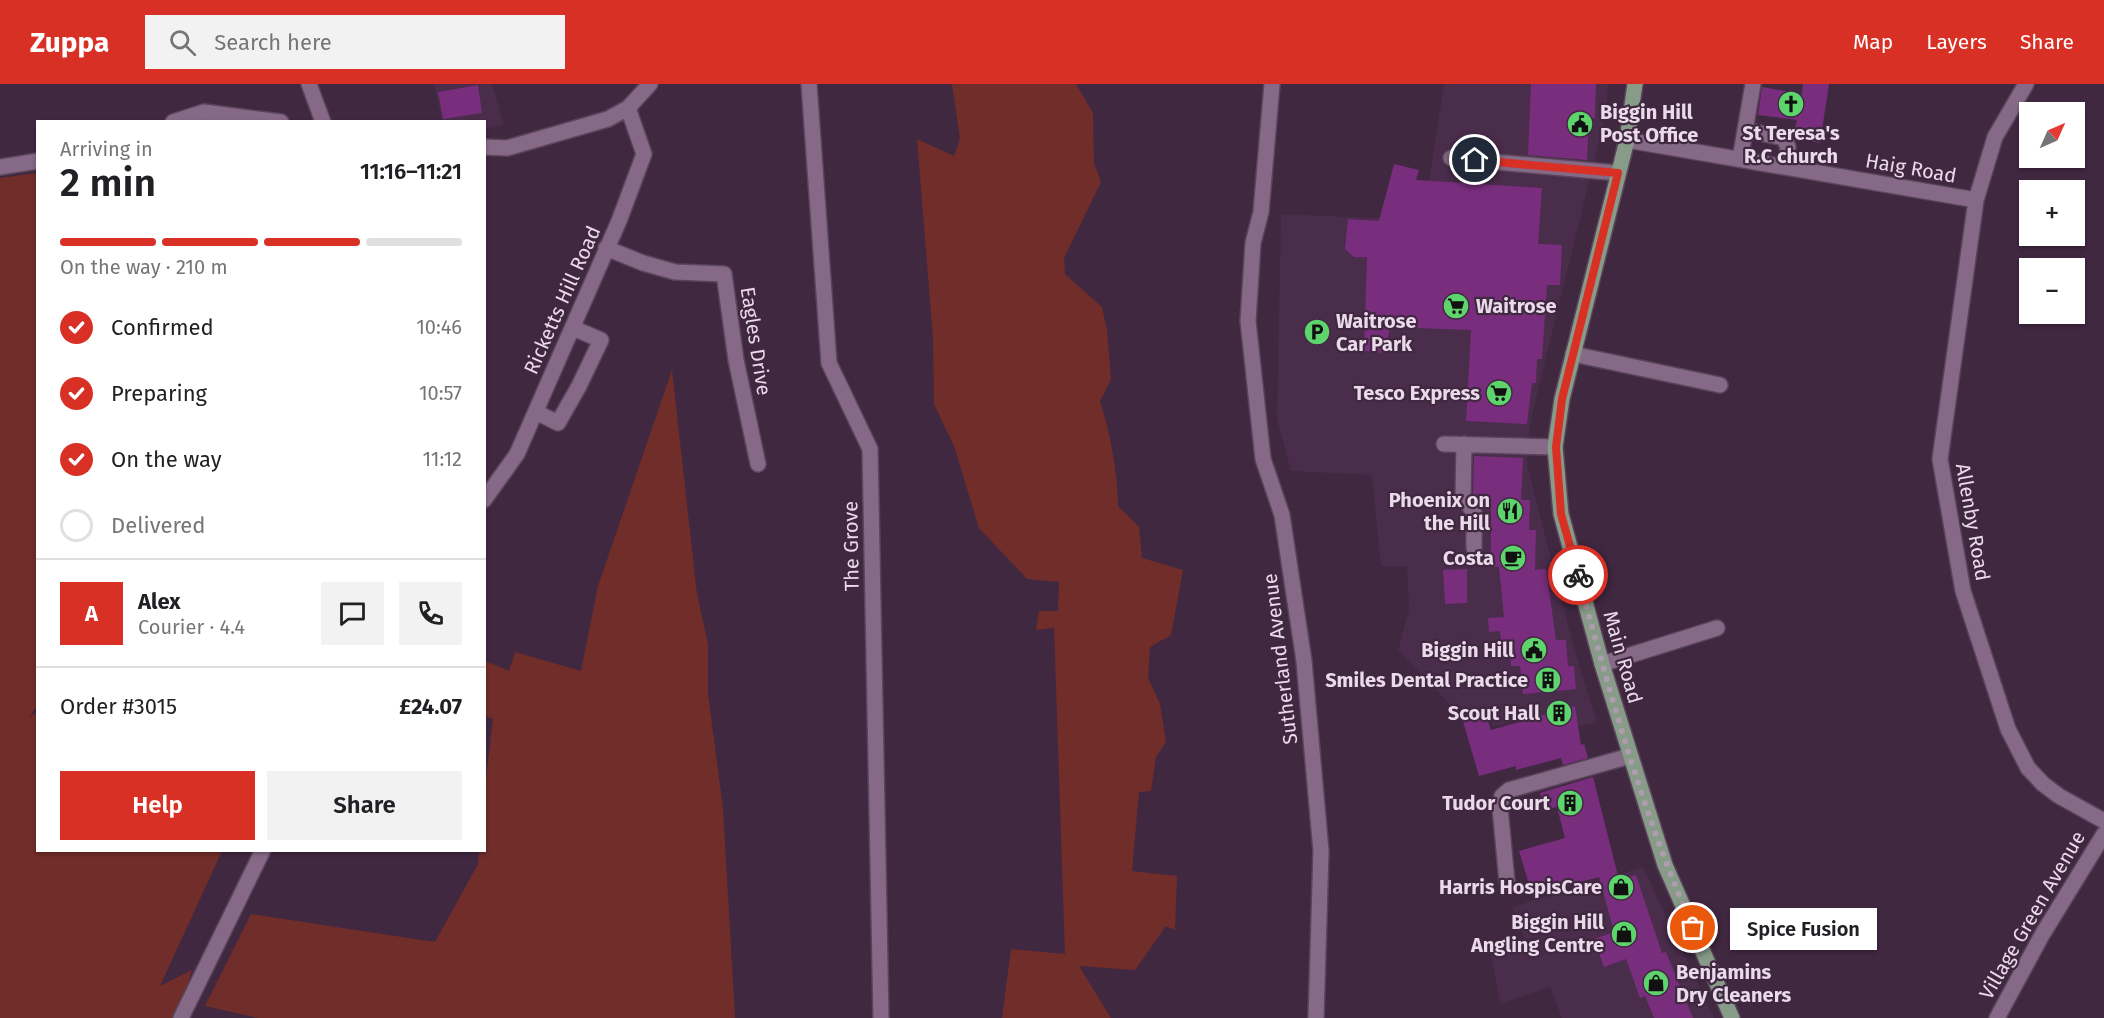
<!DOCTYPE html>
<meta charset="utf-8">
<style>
body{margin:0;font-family:"Fira Sans",sans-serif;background:#f2f2f2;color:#202124;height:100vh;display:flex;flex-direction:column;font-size:22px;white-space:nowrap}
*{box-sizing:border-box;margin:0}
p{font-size:20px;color:#757577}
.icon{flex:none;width:33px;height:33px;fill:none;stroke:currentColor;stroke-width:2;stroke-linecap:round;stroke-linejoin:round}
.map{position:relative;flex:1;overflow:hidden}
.sheet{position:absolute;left:36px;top:36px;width:450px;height:732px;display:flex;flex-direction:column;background:#fff;border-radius:0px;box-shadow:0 2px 4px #0004}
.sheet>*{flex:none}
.needle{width:39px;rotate:45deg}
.fabs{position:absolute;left:2019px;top:18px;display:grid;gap:12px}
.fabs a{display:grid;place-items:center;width:66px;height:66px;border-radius:0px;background:#fff;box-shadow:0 2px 4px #0004;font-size:30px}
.pin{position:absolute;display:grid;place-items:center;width:51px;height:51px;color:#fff;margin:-26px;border:3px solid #fff;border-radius:50%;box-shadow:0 2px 6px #0007}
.courier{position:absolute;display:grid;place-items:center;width:60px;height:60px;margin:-30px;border:4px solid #d93025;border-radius:50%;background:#fff;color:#222;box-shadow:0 2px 8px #0007}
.bubble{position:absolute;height:42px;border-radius:0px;background:#fff;box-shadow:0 2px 4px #0004;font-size:20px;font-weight:600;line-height:42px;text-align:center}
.summary em{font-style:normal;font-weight:600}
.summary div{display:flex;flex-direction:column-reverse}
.summary{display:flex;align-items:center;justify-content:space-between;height:102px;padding:0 24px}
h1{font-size:39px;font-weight:600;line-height:45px}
.bar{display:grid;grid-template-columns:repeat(4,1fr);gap:9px 6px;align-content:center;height:72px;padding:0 24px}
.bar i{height:8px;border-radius:4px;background:#e0e0e0}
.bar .selected{background:#d93025}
.bar p{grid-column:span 4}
.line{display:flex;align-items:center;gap:15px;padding:0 24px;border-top:2px solid #e0e0e0}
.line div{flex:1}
.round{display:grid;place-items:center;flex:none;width:63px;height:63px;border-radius:0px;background:#f2f2f2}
ol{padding:0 24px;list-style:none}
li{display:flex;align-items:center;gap:18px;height:66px}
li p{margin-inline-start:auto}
li .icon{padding:6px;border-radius:50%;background:#d93025;color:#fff;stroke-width:4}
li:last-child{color:#757577}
li i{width:33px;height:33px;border:3px solid #e0e0e0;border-radius:50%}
.action{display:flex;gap:12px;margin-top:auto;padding:12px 24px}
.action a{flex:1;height:69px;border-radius:0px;background:#d93025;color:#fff;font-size:24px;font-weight:600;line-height:69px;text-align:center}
.action a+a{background:#f2f2f2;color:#202124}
header{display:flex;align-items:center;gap:36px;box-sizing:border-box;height:84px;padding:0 30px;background:#d93025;color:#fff}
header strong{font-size:28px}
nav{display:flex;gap:33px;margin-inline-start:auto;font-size:21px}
.search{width:420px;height:54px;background:#f2f2f2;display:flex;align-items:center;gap:15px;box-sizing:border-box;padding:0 21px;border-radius:0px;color:#757577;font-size:22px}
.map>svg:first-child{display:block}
</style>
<header>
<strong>Zuppa</strong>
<div class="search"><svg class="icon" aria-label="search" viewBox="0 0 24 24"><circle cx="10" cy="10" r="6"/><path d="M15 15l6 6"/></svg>Search here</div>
<nav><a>Map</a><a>Layers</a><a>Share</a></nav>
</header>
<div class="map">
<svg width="2104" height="934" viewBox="0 0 2104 934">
<rect width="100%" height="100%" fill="#402841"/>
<path fill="#4a2c4b" d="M 434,0 L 492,0 L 504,41 L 485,45 L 484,38 L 442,37 Z
M 1444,0 L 1608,0 L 1606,29 L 1530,339 L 1527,380 L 1571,553 L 1597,639 L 1566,645 L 1540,644 L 1537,631 L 1493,643 L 1487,626 L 1462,633 L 1398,566 L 1409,525 L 1407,482 L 1381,482 L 1372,391 L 1291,387 L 1277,335 L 1281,130 L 1423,136 Z
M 1643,783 L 1714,934 L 1562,934 L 1550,903 L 1500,920 L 1491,870 L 1526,859 L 1512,823 Z"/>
<path fill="#712d29" d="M 952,0 L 1076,0 L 1093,29 L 1094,79 L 1101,98 L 1064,174 L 1065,190 L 1102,223 L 1107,246 L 1111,295 L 1100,317 C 1111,352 1117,386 1118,422 L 1139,443 L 1142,474 L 1183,486 L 1171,551 L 1150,563 L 1148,594 L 1160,620 L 1166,658 L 1156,673 L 1151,707 L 1139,708 L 1132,787 L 1177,792 L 1175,846 L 1166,842 L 1135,886 L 1079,882 L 1111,934 L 1002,934 L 1011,865 L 1065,870 L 1054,544 L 1036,546 L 1039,527 L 1058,527 L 1059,498 L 1027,495 L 979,444 L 954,362 L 934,320 L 933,254 L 917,55 L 954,72 L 960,55 Z
M 37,89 L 38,621 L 29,633 L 37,628 L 38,766 L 222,767 L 160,902 L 192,886 L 177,934 L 0,934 L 0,94 Z
M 672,286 L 697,510 L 708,560 L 708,610 L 723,724 L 735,934 L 258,934 L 205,922 L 251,830 L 435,858 L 478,780 L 479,767 L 484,766 L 485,702 L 493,635 L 485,632 L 485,577 L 509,587 L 515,568 L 581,587 L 598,502 Z"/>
<path fill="#792e7d" d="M 1531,0 L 1596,0 L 1595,34 L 1589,34 L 1587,76 L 1528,71 Z
M 1803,0 L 1829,0 L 1820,59 L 1795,55 L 1793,51 L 1797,36 L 1758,31 L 1762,3 L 1802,10 Z
M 478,1 L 482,29 L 443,35 L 438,8 Z
M 1394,80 L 1419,86 L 1416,96 L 1542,104 L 1538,160 L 1562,161 L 1560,201 L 1547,201 L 1542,275 L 1537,275 L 1536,299 L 1532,299 L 1527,340 L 1466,337 L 1471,246 L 1390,243 L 1385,269 L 1364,267 L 1367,173 L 1354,173 L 1345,165 L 1348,135 L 1379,137 Z
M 1474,372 L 1523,374 L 1521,416 L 1530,416 L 1529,446 L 1536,446 L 1535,486 L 1546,485 L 1556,556 L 1566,556 L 1568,582 L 1574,582 L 1576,605 L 1523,610 L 1520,582 L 1511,582 L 1510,571 L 1502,571 L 1500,547 L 1489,548 L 1488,534 L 1504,533 L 1499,483 L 1491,483 L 1491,414 L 1476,414 L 1473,410 Z
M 1467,485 L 1467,519 L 1445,520 L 1443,486 Z
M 1575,622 L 1581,661 L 1584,660 L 1588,674 L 1563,681 L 1561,674 L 1516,686 L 1516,682 L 1479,692 L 1462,634 L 1485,628 L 1491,646 Z
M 1593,693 L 1619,796 L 1636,791 L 1662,869 L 1666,868 L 1693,934 L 1654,934 L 1645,912 L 1640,914 L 1626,875 L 1604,883 L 1594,855 L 1614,848 L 1599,793 L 1559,804 L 1557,800 L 1531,807 L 1519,767 L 1565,754 L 1557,723 L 1544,726 L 1540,709 Z"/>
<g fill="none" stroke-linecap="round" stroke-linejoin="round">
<defs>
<path id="minor" d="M 309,0 L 323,38
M 809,0 L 829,279 L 870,365 L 881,934
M 1272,0 L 1261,128 L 1253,159 L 1248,237 L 1263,375 L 1282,431 L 1304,577 L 1321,767 L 1316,934
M 2026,0 L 1995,53 L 1976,116 L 1940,375 L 1963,507 L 2008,645 L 2028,684 L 2043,700 L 2059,712 L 2104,737
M 173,38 L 204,28 L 281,38
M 1745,46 L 1784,54 L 1788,63 L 1785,83
M 1627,56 L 1976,116
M 484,63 L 507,64 L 608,35 L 628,24 L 650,0
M 1451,74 L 1618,89
M 1740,75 L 1753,0
M 0,83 L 38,77
M 606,164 L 643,179 L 675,188 L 724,190 L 736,276 L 758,380
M 1573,270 L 1720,301
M 536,328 L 558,339 L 579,302 L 601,256 L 573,244
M 1444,360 L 1555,363
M 1464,360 L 1463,412 L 1474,429 L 1474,464
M 484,416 L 517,370 L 619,137 L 644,70 L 628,24
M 1602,580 L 1717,544
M 1507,798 L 1500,724 L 1502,712 L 1509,706 L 1630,672
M 181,934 L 263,766
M 1997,934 L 2042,851 L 2104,750"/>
<path id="major" d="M 1635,0 L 1627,56 L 1562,315 L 1555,363 L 1561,430 L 1602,580 L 1665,781 L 1732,934"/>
</defs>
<use href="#minor" stroke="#59445a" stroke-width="18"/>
<use href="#major" stroke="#59445a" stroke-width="18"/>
<use href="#minor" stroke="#866986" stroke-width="15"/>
<use href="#major" stroke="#879b88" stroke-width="15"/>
</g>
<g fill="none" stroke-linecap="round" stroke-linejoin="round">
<path stroke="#ae9caf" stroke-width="6" stroke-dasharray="0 10.8" d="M 1578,491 C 1610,610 1643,730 1693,844"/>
<path stroke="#d93025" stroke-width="8" d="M 1475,76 L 1618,89 L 1562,315 L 1556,363 L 1561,430 L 1578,491"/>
</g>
<defs>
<symbol id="church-disc" viewBox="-11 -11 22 22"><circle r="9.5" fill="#5ed56c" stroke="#402841"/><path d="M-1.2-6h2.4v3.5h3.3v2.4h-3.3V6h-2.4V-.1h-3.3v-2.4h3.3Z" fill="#111"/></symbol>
<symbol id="civic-disc" viewBox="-11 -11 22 22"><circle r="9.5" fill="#5ed56c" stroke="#402841"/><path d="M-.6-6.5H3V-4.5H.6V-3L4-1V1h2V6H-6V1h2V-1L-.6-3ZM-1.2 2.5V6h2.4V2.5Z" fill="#111"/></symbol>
<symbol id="supermarket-disc" viewBox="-11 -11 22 22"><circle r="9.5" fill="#5ed56c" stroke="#402841"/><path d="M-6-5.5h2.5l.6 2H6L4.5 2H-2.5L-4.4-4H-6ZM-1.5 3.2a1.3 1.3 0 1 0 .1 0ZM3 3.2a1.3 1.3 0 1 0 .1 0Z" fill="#111"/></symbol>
<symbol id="parking-disc" viewBox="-11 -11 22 22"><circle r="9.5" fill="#5ed56c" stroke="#402841"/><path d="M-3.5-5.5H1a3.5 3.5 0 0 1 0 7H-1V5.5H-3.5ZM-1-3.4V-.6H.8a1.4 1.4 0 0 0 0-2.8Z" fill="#111"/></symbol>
<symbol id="restaurant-disc" viewBox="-11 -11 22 22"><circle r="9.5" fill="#5ed56c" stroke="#402841"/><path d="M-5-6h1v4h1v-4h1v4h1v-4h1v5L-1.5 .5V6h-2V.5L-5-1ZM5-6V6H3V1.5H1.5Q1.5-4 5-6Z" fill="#111"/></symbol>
<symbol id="cafe-disc" viewBox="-11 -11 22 22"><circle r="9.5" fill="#5ed56c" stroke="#402841"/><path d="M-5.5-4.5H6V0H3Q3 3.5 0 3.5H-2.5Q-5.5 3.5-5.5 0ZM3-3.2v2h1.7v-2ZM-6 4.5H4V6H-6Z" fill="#111"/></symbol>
<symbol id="building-disc" viewBox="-11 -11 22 22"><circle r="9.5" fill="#5ed56c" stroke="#402841"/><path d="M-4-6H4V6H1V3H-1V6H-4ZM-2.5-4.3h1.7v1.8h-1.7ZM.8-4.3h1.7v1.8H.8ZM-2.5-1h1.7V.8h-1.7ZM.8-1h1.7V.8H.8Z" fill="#111"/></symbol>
<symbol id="shop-disc" viewBox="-11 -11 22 22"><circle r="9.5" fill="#5ed56c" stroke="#402841"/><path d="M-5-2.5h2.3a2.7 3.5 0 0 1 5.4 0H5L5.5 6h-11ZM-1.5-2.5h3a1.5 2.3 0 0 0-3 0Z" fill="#111"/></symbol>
</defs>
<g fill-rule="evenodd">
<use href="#church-disc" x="1776" y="5" width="30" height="30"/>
<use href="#civic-disc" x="1565" y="25" width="30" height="30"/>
<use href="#supermarket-disc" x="1441" y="207" width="30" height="30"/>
<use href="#parking-disc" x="1302" y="233" width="30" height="30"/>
<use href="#supermarket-disc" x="1484" y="294" width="30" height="30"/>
<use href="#restaurant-disc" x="1495" y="412" width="30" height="30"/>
<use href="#cafe-disc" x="1498" y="459" width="30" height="30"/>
<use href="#civic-disc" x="1519" y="551" width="30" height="30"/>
<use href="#building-disc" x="1533" y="581" width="30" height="30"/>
<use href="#building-disc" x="1544" y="614" width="30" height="30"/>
<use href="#building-disc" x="1555" y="704" width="30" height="30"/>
<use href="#shop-disc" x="1606" y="788" width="30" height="30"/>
<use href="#shop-disc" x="1609" y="835" width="30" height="30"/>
<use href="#shop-disc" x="1641" y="884" width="30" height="30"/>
</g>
<g text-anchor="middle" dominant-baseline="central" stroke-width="4.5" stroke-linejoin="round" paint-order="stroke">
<g font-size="20" font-weight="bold" fill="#eadaea" stroke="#402841" text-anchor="end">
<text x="1600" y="28" text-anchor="start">Biggin Hill<tspan x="1600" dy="23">Post Office</tspan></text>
<text x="1791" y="49" text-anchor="middle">St Teresa's<tspan x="1791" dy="23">R.C church</tspan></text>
<text x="1476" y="222" text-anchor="start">Waitrose</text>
<text x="1336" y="237" text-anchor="start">Waitrose<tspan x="1336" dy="23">Car Park</tspan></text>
<text x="1480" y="309">Tesco Express</text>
<text x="1490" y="416">Phoenix on<tspan x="1490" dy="23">the Hill</tspan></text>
<text x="1494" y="474">Costa</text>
<text x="1514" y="566">Biggin Hill</text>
<text x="1528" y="596">Smiles Dental Practice</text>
<text x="1540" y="629">Scout Hall</text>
<text x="1550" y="719">Tudor Court</text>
<text x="1602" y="803">Harris HospisCare</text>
<text x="1604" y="838">Biggin Hill<tspan x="1604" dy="23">Angling Centre</tspan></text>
<text x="1676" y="888" text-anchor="start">Benjamins<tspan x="1676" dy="23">Dry Cleaners</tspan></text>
</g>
<g font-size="20" fill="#eadaea" stroke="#402841">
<text transform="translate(1911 84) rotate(10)">Haig Road</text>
<text transform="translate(562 216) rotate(-66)">Ricketts Hill Road</text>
<text transform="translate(756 257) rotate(81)">Eagles Drive</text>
<text transform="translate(1973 438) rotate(80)">Allenby Road</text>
<text transform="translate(851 462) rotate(-91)">The Grove</text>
<text transform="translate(1623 573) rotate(74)">Main Road</text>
<text transform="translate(1280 575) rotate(-97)">Sutherland Avenue</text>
<text transform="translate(2032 831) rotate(-60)">Village Green Avenue</text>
</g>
</g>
</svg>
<div class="fabs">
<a><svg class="needle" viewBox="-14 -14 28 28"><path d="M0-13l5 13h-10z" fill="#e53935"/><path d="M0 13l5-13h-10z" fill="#757577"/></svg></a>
<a>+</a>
<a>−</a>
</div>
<div class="pin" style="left:1693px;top:844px;background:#ea580c"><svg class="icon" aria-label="bag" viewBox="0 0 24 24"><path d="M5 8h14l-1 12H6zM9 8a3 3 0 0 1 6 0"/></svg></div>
<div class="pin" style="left:1475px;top:76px;background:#1f2937"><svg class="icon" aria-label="home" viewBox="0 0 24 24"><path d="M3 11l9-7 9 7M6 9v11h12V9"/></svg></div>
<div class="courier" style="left:1578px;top:491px"><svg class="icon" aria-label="bike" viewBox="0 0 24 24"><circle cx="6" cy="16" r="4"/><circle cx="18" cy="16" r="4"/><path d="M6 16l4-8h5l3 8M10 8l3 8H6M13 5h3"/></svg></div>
<div class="bubble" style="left:1730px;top:824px;width:147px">Spice Fusion</div>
<section class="sheet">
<div class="summary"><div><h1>2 min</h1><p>Arriving in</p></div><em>11:16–11:21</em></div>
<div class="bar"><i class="selected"></i><i class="selected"></i><i class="selected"></i><i></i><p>On the way · 210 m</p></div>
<ol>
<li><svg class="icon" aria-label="check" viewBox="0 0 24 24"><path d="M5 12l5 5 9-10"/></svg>Confirmed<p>10:46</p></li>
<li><svg class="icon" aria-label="check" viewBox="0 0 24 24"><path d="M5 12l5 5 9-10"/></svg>Preparing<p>10:57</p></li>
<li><svg class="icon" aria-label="check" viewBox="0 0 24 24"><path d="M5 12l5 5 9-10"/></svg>On the way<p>11:12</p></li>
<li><i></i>Delivered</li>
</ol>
<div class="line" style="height:108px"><b class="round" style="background:#d93025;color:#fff">A</b><div><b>Alex</b><p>Courier · 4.4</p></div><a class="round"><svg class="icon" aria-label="chat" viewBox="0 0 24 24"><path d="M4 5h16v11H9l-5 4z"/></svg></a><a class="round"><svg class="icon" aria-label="phone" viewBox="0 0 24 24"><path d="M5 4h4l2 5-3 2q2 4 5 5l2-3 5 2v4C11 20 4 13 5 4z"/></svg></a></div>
<div class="line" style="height:78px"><div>Order #3015</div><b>£24.07</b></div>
<div class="action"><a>Help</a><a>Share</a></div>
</section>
</div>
